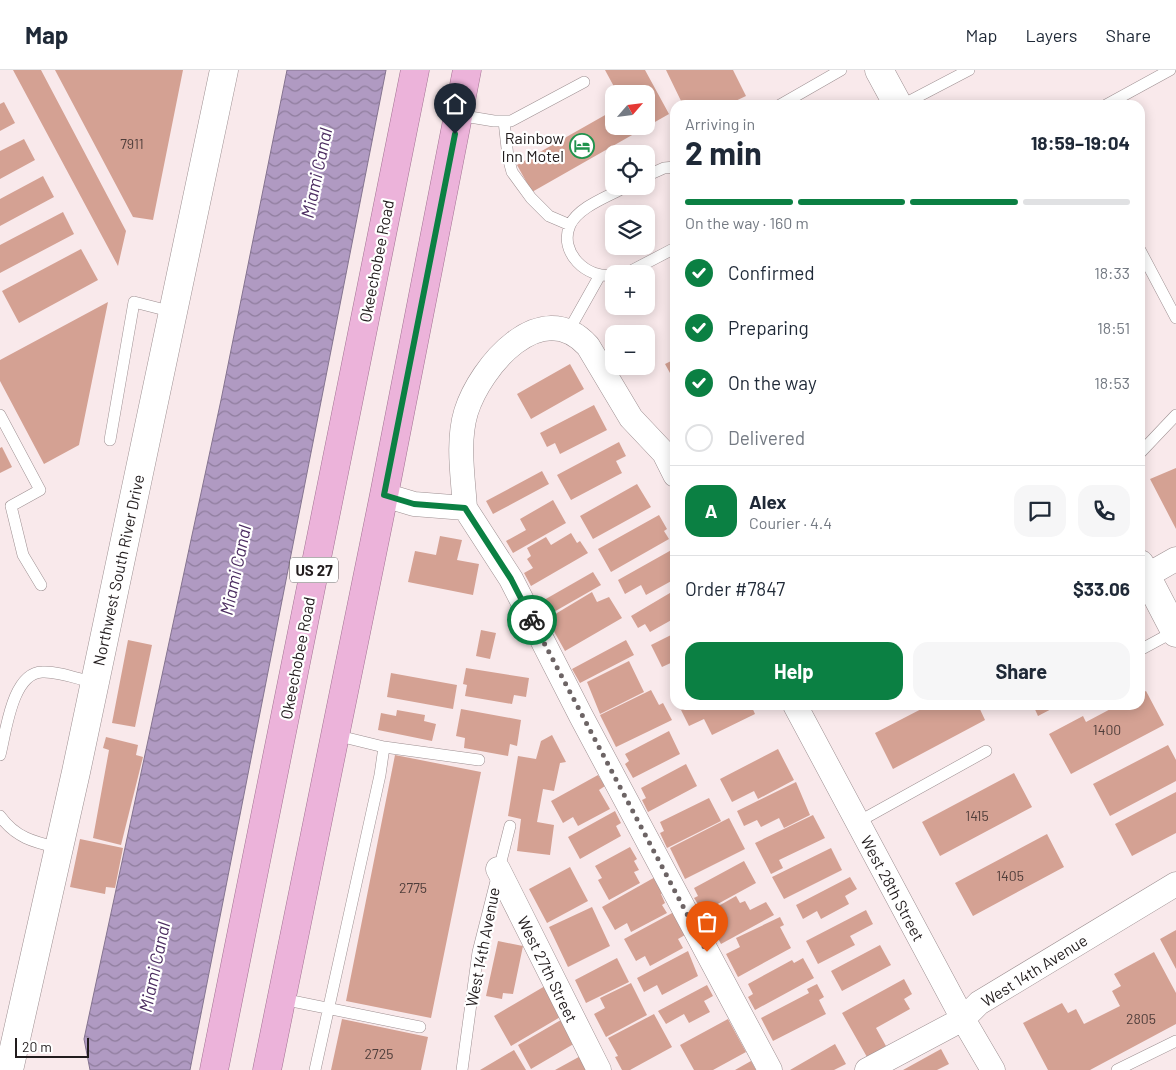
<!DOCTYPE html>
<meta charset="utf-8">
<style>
body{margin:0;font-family:Barlow,sans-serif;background:#f6f6f7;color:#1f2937;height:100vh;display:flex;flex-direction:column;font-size:19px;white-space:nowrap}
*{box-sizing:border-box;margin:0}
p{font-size:16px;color:#747a83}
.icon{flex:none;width:28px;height:28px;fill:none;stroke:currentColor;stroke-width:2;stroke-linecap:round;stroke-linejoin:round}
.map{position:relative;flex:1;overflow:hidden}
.sheet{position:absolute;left:670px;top:30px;width:475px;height:610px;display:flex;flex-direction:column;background:#fff;border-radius:15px;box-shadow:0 2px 12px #0003}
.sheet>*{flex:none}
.needle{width:32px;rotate:62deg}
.fabs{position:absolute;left:605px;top:15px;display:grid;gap:10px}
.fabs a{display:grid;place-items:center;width:50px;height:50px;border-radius:10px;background:#fff;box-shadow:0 2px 12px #0003;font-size:25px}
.scale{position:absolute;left:15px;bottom:12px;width:74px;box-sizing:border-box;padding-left:5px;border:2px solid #221c1d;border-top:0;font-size:14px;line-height:18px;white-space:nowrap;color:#221c1d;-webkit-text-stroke:4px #fff;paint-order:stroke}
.pin{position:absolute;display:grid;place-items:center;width:42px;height:42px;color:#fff;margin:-51px -21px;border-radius:50% 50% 50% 0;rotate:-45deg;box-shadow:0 0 5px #0007}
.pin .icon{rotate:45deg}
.courier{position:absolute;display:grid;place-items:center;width:50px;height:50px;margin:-25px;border:4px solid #0b8043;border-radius:50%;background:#fff;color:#222;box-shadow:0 1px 6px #0007}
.overview em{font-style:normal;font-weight:700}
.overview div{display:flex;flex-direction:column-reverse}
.overview{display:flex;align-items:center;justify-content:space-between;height:85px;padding:0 15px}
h1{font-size:32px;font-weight:700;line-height:38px}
.bar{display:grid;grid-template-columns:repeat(4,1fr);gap:8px 5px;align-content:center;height:60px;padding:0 15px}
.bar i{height:6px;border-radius:4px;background:#e0e1e3}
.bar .selected{background:#0b8043}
.bar p{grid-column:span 4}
.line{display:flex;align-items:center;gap:12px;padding:0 15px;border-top:1px solid #e0e1e3}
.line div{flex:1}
.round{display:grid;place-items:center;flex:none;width:52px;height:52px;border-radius:15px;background:#f6f6f7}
ol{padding:0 15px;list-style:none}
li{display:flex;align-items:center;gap:15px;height:55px}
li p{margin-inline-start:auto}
li .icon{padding:5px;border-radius:50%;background:#0b8043;color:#fff;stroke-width:4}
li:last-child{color:#747a83}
li i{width:28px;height:28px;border:2px solid #e0e1e3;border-radius:50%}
.action{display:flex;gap:10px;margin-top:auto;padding:10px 15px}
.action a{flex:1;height:58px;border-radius:15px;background:#0b8043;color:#fff;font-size:20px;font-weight:700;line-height:58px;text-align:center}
.action a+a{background:#f6f6f7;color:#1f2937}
header{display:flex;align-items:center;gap:30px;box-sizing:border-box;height:70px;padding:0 25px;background:#fff;border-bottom:1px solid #e0e1e3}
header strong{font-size:24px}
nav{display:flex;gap:28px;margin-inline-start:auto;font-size:18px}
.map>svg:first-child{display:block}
</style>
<header>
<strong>Map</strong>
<nav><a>Map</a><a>Layers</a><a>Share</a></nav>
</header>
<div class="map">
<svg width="1176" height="1000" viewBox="0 0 1176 1000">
<defs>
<pattern id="water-waves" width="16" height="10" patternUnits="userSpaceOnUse" patternTransform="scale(1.25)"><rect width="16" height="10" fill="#b09ac2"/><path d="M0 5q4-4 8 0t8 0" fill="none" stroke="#8f7d9d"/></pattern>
</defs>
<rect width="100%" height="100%" fill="#f9e9eb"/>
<path fill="url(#water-waves)" stroke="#857490" d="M 287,0 L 386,0 L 190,1000 L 90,1000 L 84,969 L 221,330 Z"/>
<path fill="#d4a193" d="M 13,0 L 41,0 L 126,161 L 118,196 Z
M 55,0 L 183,0 L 153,150 L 133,147 Z
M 605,0 L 645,0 L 669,44 L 532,122 L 517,95 L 614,40 L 614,56 L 646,56 L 646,24 L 618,24 Z
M 666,0 L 733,0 L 746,26 L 727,35 L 683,35 Z
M 4,32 L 15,53 L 0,61 L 0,34 Z
M 24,69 L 35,90 L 0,109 L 0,81 Z
M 43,106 L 54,127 L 0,156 L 0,129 Z
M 63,142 L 74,164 L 0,203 L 0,175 Z
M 81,179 L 98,210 L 19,253 L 2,221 Z
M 108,232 L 79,375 L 44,394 L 0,311 L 0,290 Z
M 675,289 L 675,312 L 665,294 Z
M 570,294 L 584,319 L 531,349 L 517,324 Z
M 594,335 L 607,360 L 560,384 L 555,373 L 547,377 L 540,363 Z
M 619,372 L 626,386 L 616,391 L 622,403 L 571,430 L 557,405 Z
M 2,377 L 12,397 L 0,403 L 0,378 Z
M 1176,398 L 1176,459 L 1150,409 Z
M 542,401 L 549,414 L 493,444 L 486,431 Z
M 637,414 L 651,437 L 593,469 L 580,446 Z
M 553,430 L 566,453 L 513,483 L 506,471 L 526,460 L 520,449 Z
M 659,445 L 667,459 L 664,461 L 669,469 L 611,502 L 598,479 Z
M 571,463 L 577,473 L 580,471 L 588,483 L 531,516 L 524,503 L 533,498 L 527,489 L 531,486 L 527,478 L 546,467 L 551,475 Z
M 440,466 L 462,470 L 457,490 L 479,494 L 473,525 L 408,512 L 415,481 L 436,485 Z
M 675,478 L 675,509 L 646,525 L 641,515 L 625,524 L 618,510 Z
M 593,502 L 601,515 L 545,547 L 537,534 Z
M 675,520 L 675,548 L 650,562 L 645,554 L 638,558 L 631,546 Z
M 592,522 L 597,532 L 609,527 L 622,548 L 565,581 L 547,549 Z
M 481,560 L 496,563 L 490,589 L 476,586 Z
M 675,563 L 675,591 L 662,597 L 651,575 Z
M 128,570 L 152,575 L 135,657 L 112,653 Z
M 626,570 L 634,585 L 580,613 L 572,599 Z
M 629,591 L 644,622 L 600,644 L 587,612 Z
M 466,598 L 529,608 L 526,627 L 514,625 L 512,634 L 465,626 L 467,615 L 463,614 Z
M 391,603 L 457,615 L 453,639 L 387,627 Z
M 651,620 L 659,635 L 663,633 L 672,650 L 616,677 L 600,645 Z
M 1146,621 L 1164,655 L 1071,704 L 1049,664 L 1083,646 L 1086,652 L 1118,635 L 1140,635 L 1140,624 Z
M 693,635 L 751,635 L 755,644 L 712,665 L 704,649 L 689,656 L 681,640 Z
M 929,635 L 978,635 L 985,650 L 893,699 L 875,663 Z
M 1033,635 L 1059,635 L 1038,646 Z
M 461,639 L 521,650 L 517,676 L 510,674 L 508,686 L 464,678 L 465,668 L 456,666 Z
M 397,640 L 425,645 L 424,651 L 436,654 L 432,671 L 378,660 L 381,643 L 396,646 Z
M 669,661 L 680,684 L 633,708 L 625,694 L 629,691 L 625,684 Z
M 552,665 L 566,692 L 560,693 L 554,721 L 543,719 L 537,752 L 554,755 L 550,785 L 517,781 L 521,749 L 508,746 L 518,686 L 536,689 L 541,671 Z
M 106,667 L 138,675 L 136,685 L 143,687 L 121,775 L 93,768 L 109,680 L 103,678 Z
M 1168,675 L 1176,690 L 1176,711 L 1110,746 L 1093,714 Z
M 778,679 L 794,710 L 758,729 L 754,721 L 732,732 L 720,709 Z
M 395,685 L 481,702 L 431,948 L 346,931 Z
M 686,694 L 697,716 L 648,742 L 642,730 L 646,728 L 641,718 Z
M 1014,703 L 1032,737 L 940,786 L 922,752 Z
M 598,705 L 605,716 L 599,720 L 610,739 L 578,756 L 573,747 L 563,753 L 551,731 Z
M 796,712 L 810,745 L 784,758 L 779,748 L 761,757 L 757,750 L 744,756 L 737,741 Z
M 1176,722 L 1176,763 L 1132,786 L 1115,754 Z
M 709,728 L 721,751 L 667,778 L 660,763 L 664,761 L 660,752 Z
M 615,741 L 621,753 L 616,756 L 621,766 L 580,789 L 568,767 Z
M 813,745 L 825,768 L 779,790 L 783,798 L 771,804 L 755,773 Z
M 729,748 L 745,779 L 685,809 L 670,778 Z
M 1047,764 L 1064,797 L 973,846 L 955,813 Z
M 80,769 L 123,778 L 115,818 L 106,817 L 105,824 L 70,817 Z
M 630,777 L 637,789 L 634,791 L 639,800 L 634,802 L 640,813 L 609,830 L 598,810 L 602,808 L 595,796 Z
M 831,778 L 842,800 L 784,829 L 772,807 Z
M 744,791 L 756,813 L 703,842 L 694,828 L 698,826 L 694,818 Z
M 570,797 L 588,831 L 547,853 L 529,819 Z
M 657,806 L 665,821 L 661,824 L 665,833 L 662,835 L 667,843 L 631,862 L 627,853 L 615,860 L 602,837 Z
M 850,807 L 857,819 L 845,826 L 849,834 L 821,849 L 817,841 L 803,849 L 796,835 Z
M 736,826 L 740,833 L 745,831 L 750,840 L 766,832 L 774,845 L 721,874 L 714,861 L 717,859 L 708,842 Z
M 592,837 L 610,876 L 568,897 L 549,857 Z
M 866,840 L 873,854 L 850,866 L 855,875 L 818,894 L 806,871 Z
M 674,842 L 685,865 L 678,869 L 683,878 L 650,896 L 645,886 L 636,891 L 624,869 Z
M 780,847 L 784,855 L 780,857 L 791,878 L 738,907 L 726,884 L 740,877 L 736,868 Z
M 1176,860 L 1176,899 L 1160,869 Z
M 498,871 L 523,876 L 513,924 L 503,923 L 502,929 L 486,926 Z
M 880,875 L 891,895 L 842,921 L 831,901 Z
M 688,881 L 698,906 L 662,925 L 657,915 L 644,922 L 637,908 Z
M 1154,882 L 1176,923 L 1176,954 L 1090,1000 L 1048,1000 L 1023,953 L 1062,933 L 1068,943 L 1076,939 L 1084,954 L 1120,936 L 1112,921 L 1121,916 L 1114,904 Z
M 617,888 L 629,912 L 586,933 L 575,910 Z
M 803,888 L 814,908 L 755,940 L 748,927 L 753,924 L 748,914 L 792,890 L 794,893 Z
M 904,909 L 912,924 L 904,929 L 910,939 L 876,958 L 886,976 L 867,987 L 842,943 Z
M 631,913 L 647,945 L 606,967 L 594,944 L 605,938 L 600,928 Z
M 817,914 L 824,927 L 819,930 L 826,944 L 773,971 L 761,948 L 809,923 L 807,919 Z
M 707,915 L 713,926 L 704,931 L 710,942 L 689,953 L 684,944 L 666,954 L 658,941 Z
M 545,916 L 562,946 L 511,976 L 494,946 Z
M 654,944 L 672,977 L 630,1000 L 622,1000 L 615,987 L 618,986 L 608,968 Z
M 566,947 L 577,972 L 531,999 L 518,975 Z
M 342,949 L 428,967 L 421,1000 L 331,1000 Z
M 728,949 L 746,982 L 713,1000 L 694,1000 L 680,975 Z
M 835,974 L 846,994 L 834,1000 L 790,1000 Z
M 941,979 L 949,994 L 937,1000 L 903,1000 Z
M 514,980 L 526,1000 L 480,1000 Z
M 586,983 L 596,1000 L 555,1000 Z
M 751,991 L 756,1000 L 735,1000 Z"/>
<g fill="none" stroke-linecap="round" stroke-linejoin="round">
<defs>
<path id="service" d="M 780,35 L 841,0
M 902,35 L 969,0
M 1106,35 L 1170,0
M 458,45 L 494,51 L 511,51 L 584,12
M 504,51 L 508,87 L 512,102 L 531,128 L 549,146 L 570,155
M 646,106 L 664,98 L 675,97
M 1140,180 L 1176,248
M 622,204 L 629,202 L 675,178
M 614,205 C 587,210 558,182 570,155 C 579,136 610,126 627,116
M 569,260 L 600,205
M 0,345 L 40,420 L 11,436 L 23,485 L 41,515
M 110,370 L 134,232 L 173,242
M 1140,383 L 1176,345
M 1140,580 L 1175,561
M 384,677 L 479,690
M 0,685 C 6,662 12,603 42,602 C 59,601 78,609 95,613
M 0,746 C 16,768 34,772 59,778
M 858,752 L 986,681
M 282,929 L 420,957
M 315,1000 L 380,705 L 384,677 L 335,665
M 462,1000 L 478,882 L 510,756
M 1117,1000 L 1176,971"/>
<path id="minor" d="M 384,425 L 414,434 L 465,438
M 465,438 L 511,509 L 581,646 L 770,1000
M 465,438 C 463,407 457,372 466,342 C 480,297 541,224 588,276 L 631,348 L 664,383 L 675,405
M 1146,506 L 1176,489
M 795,635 L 963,949 L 993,1000
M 498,799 L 599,1000
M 867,1000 L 963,949 L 979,933 L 1176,814"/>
<path id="tertiary" d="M 879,0 L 898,35
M 1140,494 L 1176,563
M 9,1000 L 76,702 L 224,0"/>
<path id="trunk" d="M 214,1000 L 415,0
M 267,1000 L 384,425 L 467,0"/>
</defs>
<use href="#service" stroke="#9d8f91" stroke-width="12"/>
<use href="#minor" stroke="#9d8f91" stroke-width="25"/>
<use href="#tertiary" stroke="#9d8f91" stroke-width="29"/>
<use href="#trunk" stroke="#a27292" stroke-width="29"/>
<use href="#service" stroke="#fff" stroke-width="11"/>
<use href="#minor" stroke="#fff" stroke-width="24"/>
<use href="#tertiary" stroke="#fff" stroke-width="28"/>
<use href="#trunk" stroke="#ecb3da" stroke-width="28"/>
</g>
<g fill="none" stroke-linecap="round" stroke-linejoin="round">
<path stroke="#6d6465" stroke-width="5" stroke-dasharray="0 9" d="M 532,550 L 707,882"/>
<path stroke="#0b8043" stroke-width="6" d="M 455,64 L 384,425 L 414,434 L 465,438 L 511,509 L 532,550"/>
</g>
<defs>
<symbol id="hotel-ring" viewBox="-11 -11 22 22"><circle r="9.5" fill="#fff" stroke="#20934d" stroke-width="1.5"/><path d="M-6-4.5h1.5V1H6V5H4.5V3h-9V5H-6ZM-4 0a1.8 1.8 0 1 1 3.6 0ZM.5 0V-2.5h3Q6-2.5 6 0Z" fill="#20934d"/></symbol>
</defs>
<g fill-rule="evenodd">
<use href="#hotel-ring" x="568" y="62" width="28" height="28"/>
</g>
<g text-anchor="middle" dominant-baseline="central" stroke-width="4.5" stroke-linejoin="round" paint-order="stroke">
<g font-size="14" fill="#4e3d3a">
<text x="132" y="73">7911</text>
<text x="1107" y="659">1400</text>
<text x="977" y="745">1415</text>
<text x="1010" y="805">1405</text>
<text x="413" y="817">2775</text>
<text x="1141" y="948">2805</text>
<text x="379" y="983">2725</text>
</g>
<rect fill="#fff" stroke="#646061" stroke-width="1" x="290" y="487.5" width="48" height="25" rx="4"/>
<g font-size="15" font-weight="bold" fill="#221c1d">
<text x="314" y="500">US 27</text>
</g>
<g font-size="16" fill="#221c1d" stroke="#fff" text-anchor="end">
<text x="564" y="67">Rainbow<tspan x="564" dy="18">Inn Motel</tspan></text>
</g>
<g font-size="16" fill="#221c1d" stroke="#fff">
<text transform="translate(376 191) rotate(-79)">Okeechobee Road</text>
<text transform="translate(118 500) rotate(-78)">Northwest South River Drive</text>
<text transform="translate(297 588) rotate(-79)">Okeechobee Road</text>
<text transform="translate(893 818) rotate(62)">West 28th Street</text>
<text transform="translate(482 877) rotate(-79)">West 14th Avenue</text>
<text transform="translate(548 899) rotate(64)">West 27th Street</text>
<text transform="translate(1034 900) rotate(-32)">West 14th Avenue</text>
</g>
<g font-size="18" font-style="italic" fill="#4c2d61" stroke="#fff">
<text transform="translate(316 103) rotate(-78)">Miami Canal</text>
<text transform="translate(235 500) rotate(-78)">Miami Canal</text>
<text transform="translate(154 897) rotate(-78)">Miami Canal</text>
</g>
</g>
</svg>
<div class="fabs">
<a><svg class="needle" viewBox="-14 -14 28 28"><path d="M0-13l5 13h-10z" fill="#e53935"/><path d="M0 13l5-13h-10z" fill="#747a83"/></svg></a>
<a><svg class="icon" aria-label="locate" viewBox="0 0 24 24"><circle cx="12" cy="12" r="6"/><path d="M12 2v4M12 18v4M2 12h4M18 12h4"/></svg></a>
<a><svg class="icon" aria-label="layers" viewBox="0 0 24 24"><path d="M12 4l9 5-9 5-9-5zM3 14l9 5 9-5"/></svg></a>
<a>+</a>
<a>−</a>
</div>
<div class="scale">20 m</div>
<div class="pin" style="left:707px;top:882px;background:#ea580c"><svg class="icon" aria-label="bag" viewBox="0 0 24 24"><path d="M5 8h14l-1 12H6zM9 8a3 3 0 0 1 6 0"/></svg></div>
<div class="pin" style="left:455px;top:64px;background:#1f2937"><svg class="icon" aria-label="home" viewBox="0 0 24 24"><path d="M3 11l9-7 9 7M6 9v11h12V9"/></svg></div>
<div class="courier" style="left:532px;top:550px"><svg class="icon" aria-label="bike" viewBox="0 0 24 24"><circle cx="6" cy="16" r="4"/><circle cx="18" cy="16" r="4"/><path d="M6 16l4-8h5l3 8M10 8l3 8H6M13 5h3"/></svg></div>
<section class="sheet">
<div class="overview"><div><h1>2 min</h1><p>Arriving in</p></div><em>18:59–19:04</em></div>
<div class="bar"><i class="selected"></i><i class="selected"></i><i class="selected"></i><i></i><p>On the way · 160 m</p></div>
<ol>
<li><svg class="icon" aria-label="check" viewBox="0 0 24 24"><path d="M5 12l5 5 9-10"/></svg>Confirmed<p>18:33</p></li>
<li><svg class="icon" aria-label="check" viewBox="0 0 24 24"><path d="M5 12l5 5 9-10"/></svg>Preparing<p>18:51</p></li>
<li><svg class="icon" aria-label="check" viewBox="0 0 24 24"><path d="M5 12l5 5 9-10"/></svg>On the way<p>18:53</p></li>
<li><i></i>Delivered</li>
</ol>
<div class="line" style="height:90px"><b class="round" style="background:#0b8043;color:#fff">A</b><div><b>Alex</b><p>Courier · 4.4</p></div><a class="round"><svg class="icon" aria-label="chat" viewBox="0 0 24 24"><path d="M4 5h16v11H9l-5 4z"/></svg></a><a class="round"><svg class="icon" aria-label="phone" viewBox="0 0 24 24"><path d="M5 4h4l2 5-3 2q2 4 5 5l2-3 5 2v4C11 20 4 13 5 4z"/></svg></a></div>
<div class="line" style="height:65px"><div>Order #7847</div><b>$33.06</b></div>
<div class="action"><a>Help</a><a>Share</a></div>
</section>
</div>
